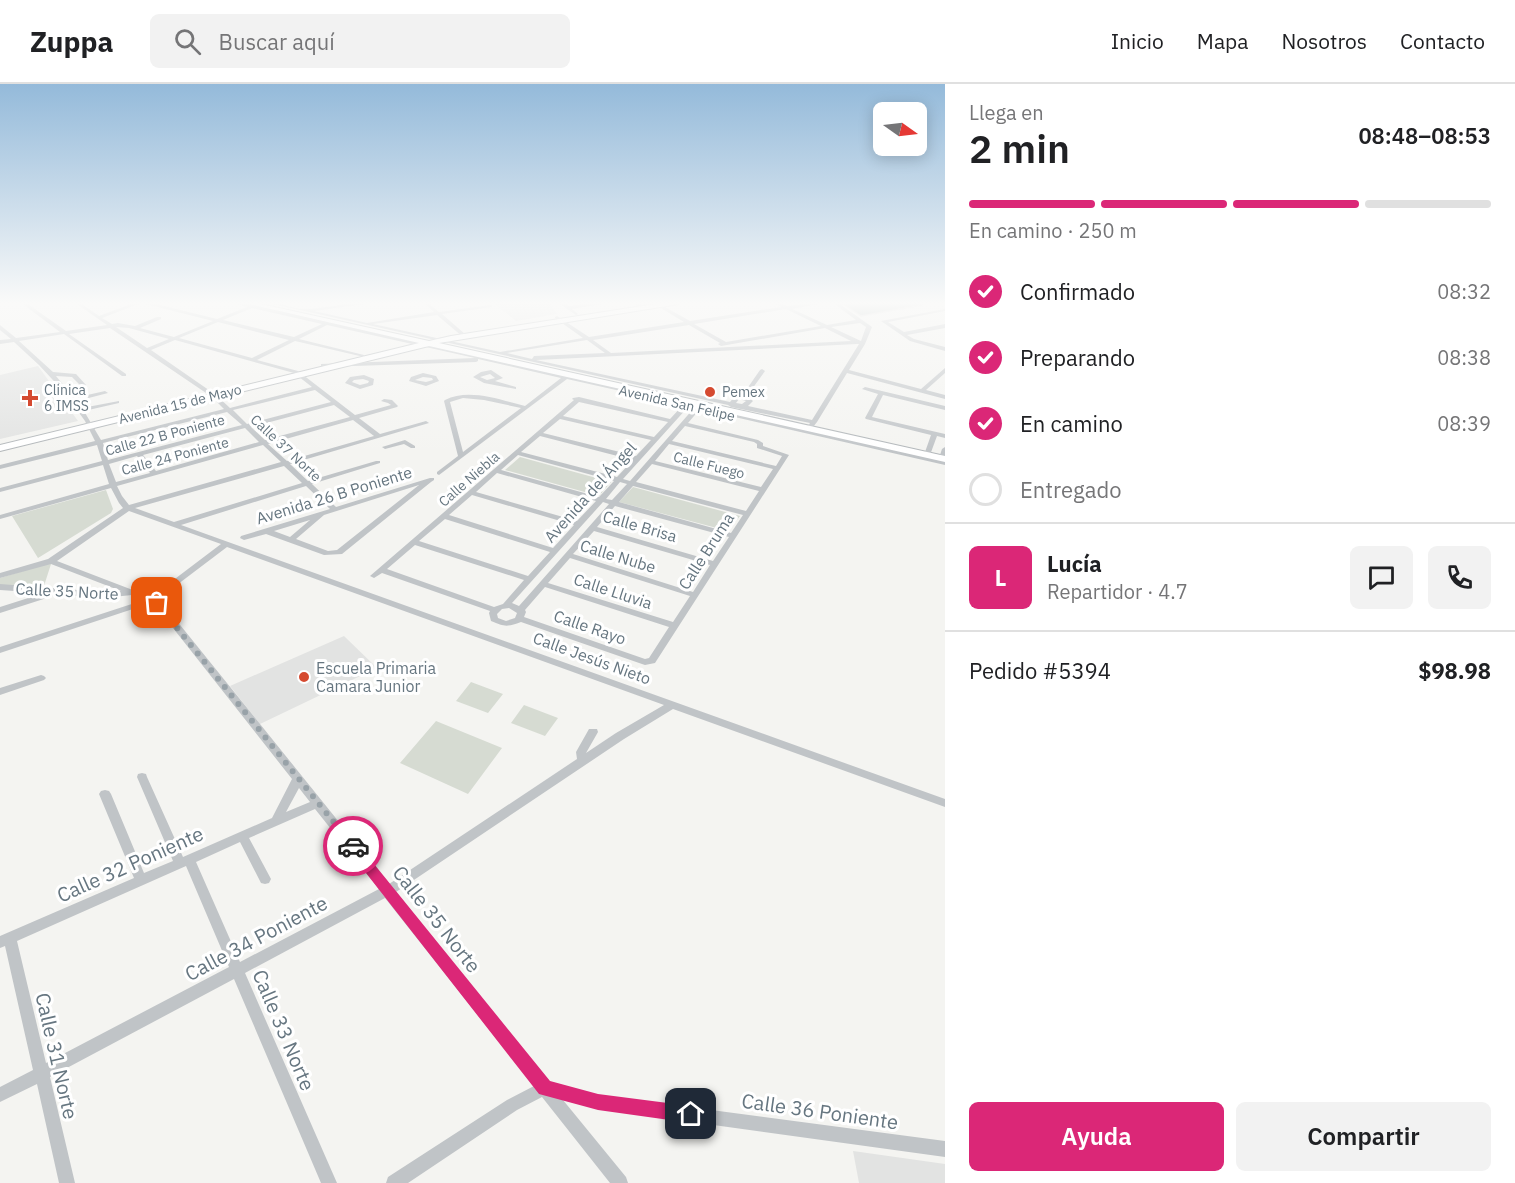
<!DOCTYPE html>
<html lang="es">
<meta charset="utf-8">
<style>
body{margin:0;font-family:"IBM Plex Sans",sans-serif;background:#f2f2f2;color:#202124;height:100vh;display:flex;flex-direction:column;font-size:22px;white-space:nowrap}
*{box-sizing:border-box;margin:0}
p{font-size:20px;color:#757577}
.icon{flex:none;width:33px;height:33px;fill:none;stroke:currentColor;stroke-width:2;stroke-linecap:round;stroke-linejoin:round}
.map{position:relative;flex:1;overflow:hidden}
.details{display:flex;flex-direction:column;background:#fff;width:570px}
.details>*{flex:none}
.needle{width:39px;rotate:104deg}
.tools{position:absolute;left:873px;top:18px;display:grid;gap:12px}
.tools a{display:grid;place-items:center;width:54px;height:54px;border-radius:9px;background:#fff;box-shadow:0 3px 15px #0003;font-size:30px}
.pin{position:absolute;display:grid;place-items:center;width:51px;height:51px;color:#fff;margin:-26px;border-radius:12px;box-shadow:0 3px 9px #0006}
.courier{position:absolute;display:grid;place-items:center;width:60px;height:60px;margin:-30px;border:4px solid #db2777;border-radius:50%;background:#fff;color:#222;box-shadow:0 2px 8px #0007}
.overview em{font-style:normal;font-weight:600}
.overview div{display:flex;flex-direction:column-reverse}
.overview{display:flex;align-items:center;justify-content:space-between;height:102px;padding:0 24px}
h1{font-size:39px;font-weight:600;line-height:45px}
.bar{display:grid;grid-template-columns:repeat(4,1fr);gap:9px 6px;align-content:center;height:72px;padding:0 24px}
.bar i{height:8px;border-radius:4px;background:#e0e0e0}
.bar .current{background:#db2777}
.bar p{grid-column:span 4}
.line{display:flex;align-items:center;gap:15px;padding:0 24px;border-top:2px solid #e0e0e0}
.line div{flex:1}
.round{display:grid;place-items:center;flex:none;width:63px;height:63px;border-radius:9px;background:#f2f2f2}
ol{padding:0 24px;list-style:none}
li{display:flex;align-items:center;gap:18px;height:66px}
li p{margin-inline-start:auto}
li .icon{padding:6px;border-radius:50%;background:#db2777;color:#fff;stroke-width:4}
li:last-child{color:#757577}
li i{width:33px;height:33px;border:3px solid #e0e0e0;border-radius:50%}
.action{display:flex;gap:12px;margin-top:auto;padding:12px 24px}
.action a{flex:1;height:69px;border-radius:9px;background:#db2777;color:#fff;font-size:24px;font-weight:600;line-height:69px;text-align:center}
.action a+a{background:#f2f2f2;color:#202124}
header{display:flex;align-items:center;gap:36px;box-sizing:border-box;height:84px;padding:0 30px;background:#fff;border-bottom:2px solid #e0e0e0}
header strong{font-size:28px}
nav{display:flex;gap:33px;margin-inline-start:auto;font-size:21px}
.search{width:420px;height:54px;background:#f2f2f2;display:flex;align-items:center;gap:15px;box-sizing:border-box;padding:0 21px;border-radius:9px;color:#757577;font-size:22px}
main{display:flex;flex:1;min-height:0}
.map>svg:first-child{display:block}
</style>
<header>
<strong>Zuppa</strong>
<div class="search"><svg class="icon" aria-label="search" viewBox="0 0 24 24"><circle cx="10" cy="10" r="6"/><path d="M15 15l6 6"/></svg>Buscar aquí</div>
<nav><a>Inicio</a><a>Mapa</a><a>Nosotros</a><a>Contacto</a></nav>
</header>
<main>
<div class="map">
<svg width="945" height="1099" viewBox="0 0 945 1099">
<rect width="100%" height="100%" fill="#f4f4f1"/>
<path fill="#e2e3e2" d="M 493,218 L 548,218 L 557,230 L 516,237 Z
M 38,282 L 78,337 L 0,355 L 0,291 Z
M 344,552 L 377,584 L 260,640 L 230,602 Z
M 853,1067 L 945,1080 L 945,1099 L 859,1099 Z"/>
<path fill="#d6dbd2" d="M 520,373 L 611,398 L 599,412 L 505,386 Z
M 633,403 L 740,432 L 728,447 L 619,418 Z
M 106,406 L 113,425 L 111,429 L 38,474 L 12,432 Z
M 46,480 L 51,480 L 43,505 L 0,501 L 0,494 Z
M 471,598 L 503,610 L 488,629 L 456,617 Z
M 524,621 L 558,634 L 545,652 L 511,639 Z
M 436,637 L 502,664 L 468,710 L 400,679 Z"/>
<path fill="#a8afb3" stroke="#d6d5d4" stroke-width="1.5" d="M 840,218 L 922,218 L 922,221 L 861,232 Z"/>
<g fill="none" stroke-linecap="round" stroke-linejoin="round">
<defs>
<path id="secondary" d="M 240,218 L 252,218 L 429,257 L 451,252 L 668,218 L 682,218 L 679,220 L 439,259 L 945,372 L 945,378 L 429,262 L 0,367 L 0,361 L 419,259 Z"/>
</defs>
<use href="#secondary" stroke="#b1b6b9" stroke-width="2"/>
<path fill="#c0c4c7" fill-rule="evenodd" d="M 20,218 L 25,218 L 66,247 L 107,241 L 74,218 L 79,218 L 99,232 L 136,218 L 141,218 L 141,219 L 102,234 L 112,240 L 118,239 L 135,242 L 157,233 L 161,233 L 161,235 L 140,244 L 174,253 L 213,237 L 142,219 L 142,218 L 148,218 L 217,235 L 247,223 L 231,218 L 238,218 L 326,238 L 329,236 L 331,239 L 565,291 L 569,289 L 572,291 L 571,293 L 685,318 L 689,316 L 692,318 L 691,320 L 697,321 L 701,318 L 704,320 L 702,322 L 925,372 L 924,371 L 931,351 L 866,335 L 865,334 L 878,310 L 862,305 L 865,303 L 945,322 L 945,326 L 883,311 L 872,333 L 945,350 L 945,354 L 937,352 L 930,371 L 927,373 L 945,377 L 945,381 L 700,325 L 688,339 L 758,356 L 763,359 L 763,362 L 789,371 L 655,579 L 645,581 L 642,580 L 521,538 C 507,543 505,543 491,537 L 489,529 L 490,527 L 382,489 L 374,494 L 370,492 L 574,316 L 572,315 L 573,314 L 579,313 L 670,335 L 683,321 L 567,295 L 439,391 L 437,390 L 437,388 L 458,372 L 444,317 L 445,316 C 469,304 500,316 525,322 L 561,294 L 478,275 L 478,277 L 476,278 L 323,283 L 321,282 L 321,280 L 475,274 L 327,241 L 299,255 L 364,271 L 364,273 L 295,257 L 257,276 L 298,287 L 355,331 L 391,321 L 388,319 L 381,317 L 384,315 L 392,316 L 398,322 L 397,323 L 359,334 L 380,350 L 426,337 L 429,339 L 290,380 L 308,397 L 376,377 L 380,377 L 380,379 L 312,400 L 336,423 L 430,394 L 434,394 L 434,396 L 431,398 L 342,470 L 324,471 L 266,450 L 244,456 L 240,454 L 241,452 L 330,425 L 306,402 L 181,441 L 945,715 L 945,723 L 673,625 L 624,655 L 396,808 L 548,997 L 598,1011 L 945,1057 L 945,1073 L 598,1025 L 563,1016 L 626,1093 L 628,1099 L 610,1099 L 542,1013 L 517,1026 L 408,1099 L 386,1099 L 388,1093 L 507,1016 L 534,1002 L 385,814 L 245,889 L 337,1099 L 321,1099 L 234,895 L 50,993 L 75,1099 L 59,1099 L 37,1000 L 0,1018 L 0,1003 L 33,986 L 5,862 L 0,864 L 0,852 L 134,794 L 99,710 L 101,707 L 105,706 L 109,707 L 111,710 L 144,789 L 173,777 L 137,693 L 138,690 L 142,689 L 146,690 L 147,693 L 183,773 L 272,734 L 292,695 L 158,525 L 151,519 L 0,569 L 0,563 L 144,516 L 132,511 L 103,514 L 54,510 L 53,512 L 0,529 L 0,523 L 44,509 L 0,506 L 0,500 L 103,508 L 121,507 L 51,480 L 0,494 L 0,489 L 48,475 L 123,424 L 119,419 L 111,404 L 0,435 L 0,431 L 109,400 L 103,381 L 0,408 L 0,404 L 102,377 L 97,361 L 0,385 L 0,381 L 95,357 L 85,337 L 64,308 L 39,281 L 14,258 L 0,260 L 0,256 L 11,255 L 0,246 L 0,241 L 16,254 L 60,248 ZM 252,224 L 322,240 L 294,253 L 223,236 ZM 218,238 L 289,256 L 252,274 L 179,254 ZM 116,243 L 129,244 L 169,255 L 147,264 ZM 110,244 L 212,313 L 224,325 L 101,356 L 84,327 L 119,319 L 119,317 L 82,324 L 77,317 L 108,309 L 105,307 L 74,314 L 56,292 L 72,293 L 82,303 L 86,303 L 86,301 L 76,290 L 53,288 L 19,257 L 64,250 L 122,292 L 126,292 L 126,290 L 69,250 ZM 175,256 L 294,289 L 312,303 L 230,324 L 216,311 L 151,266 ZM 315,306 L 331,318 L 247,340 L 233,326 ZM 463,314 L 484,316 L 521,324 L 463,368 L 450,318 ZM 579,318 L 668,338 L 654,353 L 563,332 ZM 334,321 L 350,333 L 265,356 L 251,343 ZM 688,323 L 694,324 L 630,397 L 623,395 ZM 227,328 L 242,341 L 108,376 L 103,359 ZM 560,335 L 651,356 L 636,372 L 543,349 ZM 353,336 L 374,352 L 287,377 L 268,360 ZM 685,342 L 754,358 L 757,360 L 757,364 L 782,372 L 776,382 L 672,357 ZM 245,344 L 259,358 L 156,387 L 143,371 ZM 540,352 L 633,376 L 617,393 L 521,368 ZM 669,360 L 773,385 L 761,403 L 655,377 ZM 263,361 L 281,378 L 129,421 L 122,412 L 117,402 ZM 518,371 L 614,397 L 599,413 L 501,386 ZM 137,372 L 150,389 L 116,398 L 109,380 ZM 652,380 L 759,407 L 746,427 L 636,398 ZM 284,382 L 302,399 L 174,438 L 135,424 ZM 497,389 L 596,417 L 577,437 L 476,408 ZM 620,398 L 627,400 L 612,416 L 606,415 ZM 419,401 L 337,466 L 328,467 L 296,455 L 324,431 ZM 633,402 L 743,431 L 731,449 L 619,418 ZM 472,411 L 574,441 L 553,464 L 449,431 ZM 603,418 L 609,420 L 519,522 L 512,519 ZM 615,422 L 729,453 L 713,477 L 597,443 ZM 129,427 L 221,460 L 151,513 L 57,477 ZM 445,435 L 550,468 L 528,492 L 419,457 ZM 310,436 L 290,453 L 274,447 ZM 594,447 L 710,481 L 693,508 L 573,470 ZM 415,461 L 524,496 L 503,520 L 494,523 L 387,485 ZM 227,463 L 664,621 L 616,649 L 586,669 L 598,648 L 597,645 L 589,645 L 576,668 L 577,675 L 389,800 L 164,521 L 157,516 ZM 570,474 L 690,512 L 673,538 L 548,499 ZM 545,503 L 669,543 L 649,574 L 645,575 L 524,533 L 526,528 L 525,526 ZM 509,524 L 517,529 L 515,534 L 506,537 L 498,534 L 497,530 L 502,525 ZM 299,704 L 310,718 L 286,728 ZM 315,725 L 379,805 L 240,878 L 196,778 L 240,758 L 261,799 L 265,800 L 269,799 L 271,795 L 249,754 ZM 186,782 L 229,883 L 46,979 L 17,857 Z
M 264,218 C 279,217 295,227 309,225 C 331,223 352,218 374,218 L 372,219 L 314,227 L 367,239 L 434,228 L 423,218 L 427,218 L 439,228 L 490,221 L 492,221 L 492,223 L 442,230 L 465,250 L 466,251 L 463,253 L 437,231 L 373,240 L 500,268 L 583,254 L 555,234 L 555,233 L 557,232 L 589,253 L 684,238 L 651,218 L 656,218 L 690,237 L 781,223 L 772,218 L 777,218 L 787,222 L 826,218 L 824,219 L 792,225 L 827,241 L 856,236 L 832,218 L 837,218 L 872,243 L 865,260 L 849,286 L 921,305 L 945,284 L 945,289 L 926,306 L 945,311 L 945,315 L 847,289 L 817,338 L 813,343 L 811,344 L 808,342 L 810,339 L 731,323 L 728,321 ZM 786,225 L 821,242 L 726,258 L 694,240 ZM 860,239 L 866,243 L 861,257 L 831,243 ZM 689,241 L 720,259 L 718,260 L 721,262 L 825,244 L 851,257 L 611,269 L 593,256 ZM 587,256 L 605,269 L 534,272 L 532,275 L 507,269 ZM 857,260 L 859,260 L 812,336 L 748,322 L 753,317 L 747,312 L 765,287 L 762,285 L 760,286 L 742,312 L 735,312 L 730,318 L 536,276 ZM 739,315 L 746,317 L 742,320 L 736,319 Z
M 557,218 L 562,218 L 569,222 L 605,218 L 615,218 L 572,225 L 578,230 L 576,231 Z
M 632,218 L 637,218 L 641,221 L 637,222 Z
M 945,225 L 945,227 L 888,238 L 904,248 L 945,240 L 945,244 L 907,251 L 914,255 L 945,263 L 945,267 L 910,257 L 881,237 Z
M 491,286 L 503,294 L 495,297 L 516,303 L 516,305 L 484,299 L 473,293 L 481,288 ZM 490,290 L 495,294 L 487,296 L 480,293 Z
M 423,289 L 436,292 L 439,297 L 426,302 L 409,297 L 411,293 ZM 423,293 L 432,294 L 433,296 L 426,298 L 415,296 Z
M 364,291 L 374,295 L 373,301 L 360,305 L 345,299 L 350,293 ZM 363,295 L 369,297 L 368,299 L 360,301 L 352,298 L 354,296 Z
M 405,356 L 415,362 L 415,364 L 411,364 L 404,360 L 385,365 L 382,363 Z
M 945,363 L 945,375 L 940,375 L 939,374 L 942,365 Z
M 41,591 L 44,592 L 46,594 L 44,596 L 0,611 L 0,604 Z"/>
<use href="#secondary" fill="#fff" fill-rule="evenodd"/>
</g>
<linearGradient id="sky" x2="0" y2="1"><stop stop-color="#94bada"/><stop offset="0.59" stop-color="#fafaf9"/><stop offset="1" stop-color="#fafaf9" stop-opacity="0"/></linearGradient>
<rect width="945" height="371" fill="url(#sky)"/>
<path fill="#db2777" d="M 353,757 L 357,759 L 550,997 L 598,1010 L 691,1022 L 697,1025 L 700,1030 L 697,1036 L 691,1039 L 598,1026 L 539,1010 L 348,766 L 347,762 Z"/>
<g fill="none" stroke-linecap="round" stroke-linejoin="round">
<path stroke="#98a2a8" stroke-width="6" stroke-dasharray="0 10.8" d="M 157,519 L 353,762"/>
</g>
<g fill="#d54a30" stroke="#fff" stroke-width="2">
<circle cx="710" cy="308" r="6"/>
<path d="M27 305h6v6h6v6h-6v6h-6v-6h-6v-6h6z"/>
<circle cx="304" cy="593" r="6"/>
</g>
<g text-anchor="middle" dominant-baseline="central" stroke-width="6" stroke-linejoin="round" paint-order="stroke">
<g font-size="14" fill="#667680" stroke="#fff" text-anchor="start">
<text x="44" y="306">Clinica<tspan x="44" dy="16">6 IMSS</tspan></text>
<text x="722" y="308">Pemex</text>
</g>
<g font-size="14" fill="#667680" stroke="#fff">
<text transform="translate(677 319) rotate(13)">Avenida San Felipe</text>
<text transform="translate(180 320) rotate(-14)">Avenida 15 de Mayo</text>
<text transform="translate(165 351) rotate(-15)">Calle 22 B Poniente</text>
<text transform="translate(286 364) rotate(43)">Calle 37 Norte</text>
<text transform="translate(175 372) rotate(-15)">Calle 24 Poniente</text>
<text transform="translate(709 381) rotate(14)">Calle Fuego</text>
<text transform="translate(469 395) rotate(-41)">Calle Niebla</text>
</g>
<g font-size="16" fill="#667680" stroke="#fff">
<text transform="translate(590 408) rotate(-48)">Avenida del Ángel</text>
<text transform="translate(334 411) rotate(-17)">Avenida 26 B Poniente</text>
<text transform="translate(640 442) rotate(16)">Calle Brisa</text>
<text transform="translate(706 467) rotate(-57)">Calle Bruma</text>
<text transform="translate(618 472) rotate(17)">Calle Nube</text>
<text transform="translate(67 507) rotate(3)">Calle 35 Norte</text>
<text transform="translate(613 507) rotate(18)">Calle Lluvia</text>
<text transform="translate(590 543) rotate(19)">Calle Rayo</text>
<text transform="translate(592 574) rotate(20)">Calle Jesús Nieto</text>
</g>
<g font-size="16" fill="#667680" stroke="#fff" text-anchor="start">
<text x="316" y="584">Escuela Primaria<tspan x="316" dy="18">Camara Junior</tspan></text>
</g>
<g font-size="20" fill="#667680" stroke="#fff">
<text transform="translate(130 780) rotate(-24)">Calle 32 Poniente</text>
<text transform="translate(437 835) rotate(52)">Calle 35 Norte</text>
<text transform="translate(256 854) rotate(-28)">Calle 34 Poniente</text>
<text transform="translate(284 946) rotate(67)">Calle 33 Norte</text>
<text transform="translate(57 972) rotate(77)">Calle 31 Norte</text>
<text transform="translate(820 1027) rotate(8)">Calle 36 Poniente</text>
</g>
</g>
</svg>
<div class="tools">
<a><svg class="needle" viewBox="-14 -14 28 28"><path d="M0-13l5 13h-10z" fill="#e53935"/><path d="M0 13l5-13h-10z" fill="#757577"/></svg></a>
</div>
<div class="pin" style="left:157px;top:519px;background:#ea580c"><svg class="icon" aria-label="bag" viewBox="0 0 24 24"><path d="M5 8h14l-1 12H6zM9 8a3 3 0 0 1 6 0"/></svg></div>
<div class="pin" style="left:691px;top:1030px;background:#1f2937"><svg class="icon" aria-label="home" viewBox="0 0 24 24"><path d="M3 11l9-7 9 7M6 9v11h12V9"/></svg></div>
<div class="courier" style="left:353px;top:762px"><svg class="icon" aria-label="car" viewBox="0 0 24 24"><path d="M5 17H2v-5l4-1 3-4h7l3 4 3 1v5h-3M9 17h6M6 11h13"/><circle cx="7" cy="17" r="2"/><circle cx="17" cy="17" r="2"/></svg></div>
</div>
<section class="details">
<div class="overview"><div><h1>2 min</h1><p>Llega en</p></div><em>08:48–08:53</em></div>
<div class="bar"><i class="current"></i><i class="current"></i><i class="current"></i><i></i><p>En camino · 250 m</p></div>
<ol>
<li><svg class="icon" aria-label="check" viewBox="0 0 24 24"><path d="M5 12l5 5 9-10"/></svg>Confirmado<p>08:32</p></li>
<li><svg class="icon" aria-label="check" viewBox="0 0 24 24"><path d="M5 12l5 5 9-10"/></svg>Preparando<p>08:38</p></li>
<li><svg class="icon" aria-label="check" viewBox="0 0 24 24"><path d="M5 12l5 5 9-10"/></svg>En camino<p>08:39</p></li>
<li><i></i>Entregado</li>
</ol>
<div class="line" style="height:108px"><b class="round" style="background:#db2777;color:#fff">L</b><div><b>Lucía</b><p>Repartidor · 4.7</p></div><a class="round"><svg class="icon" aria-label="chat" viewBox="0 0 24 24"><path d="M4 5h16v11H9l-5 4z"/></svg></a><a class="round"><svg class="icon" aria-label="phone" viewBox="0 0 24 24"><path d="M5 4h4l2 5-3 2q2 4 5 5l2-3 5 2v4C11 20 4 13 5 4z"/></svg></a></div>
<div class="line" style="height:78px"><div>Pedido #5394</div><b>$98.98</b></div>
<div class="action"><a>Ayuda</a><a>Compartir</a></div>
</section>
</main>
